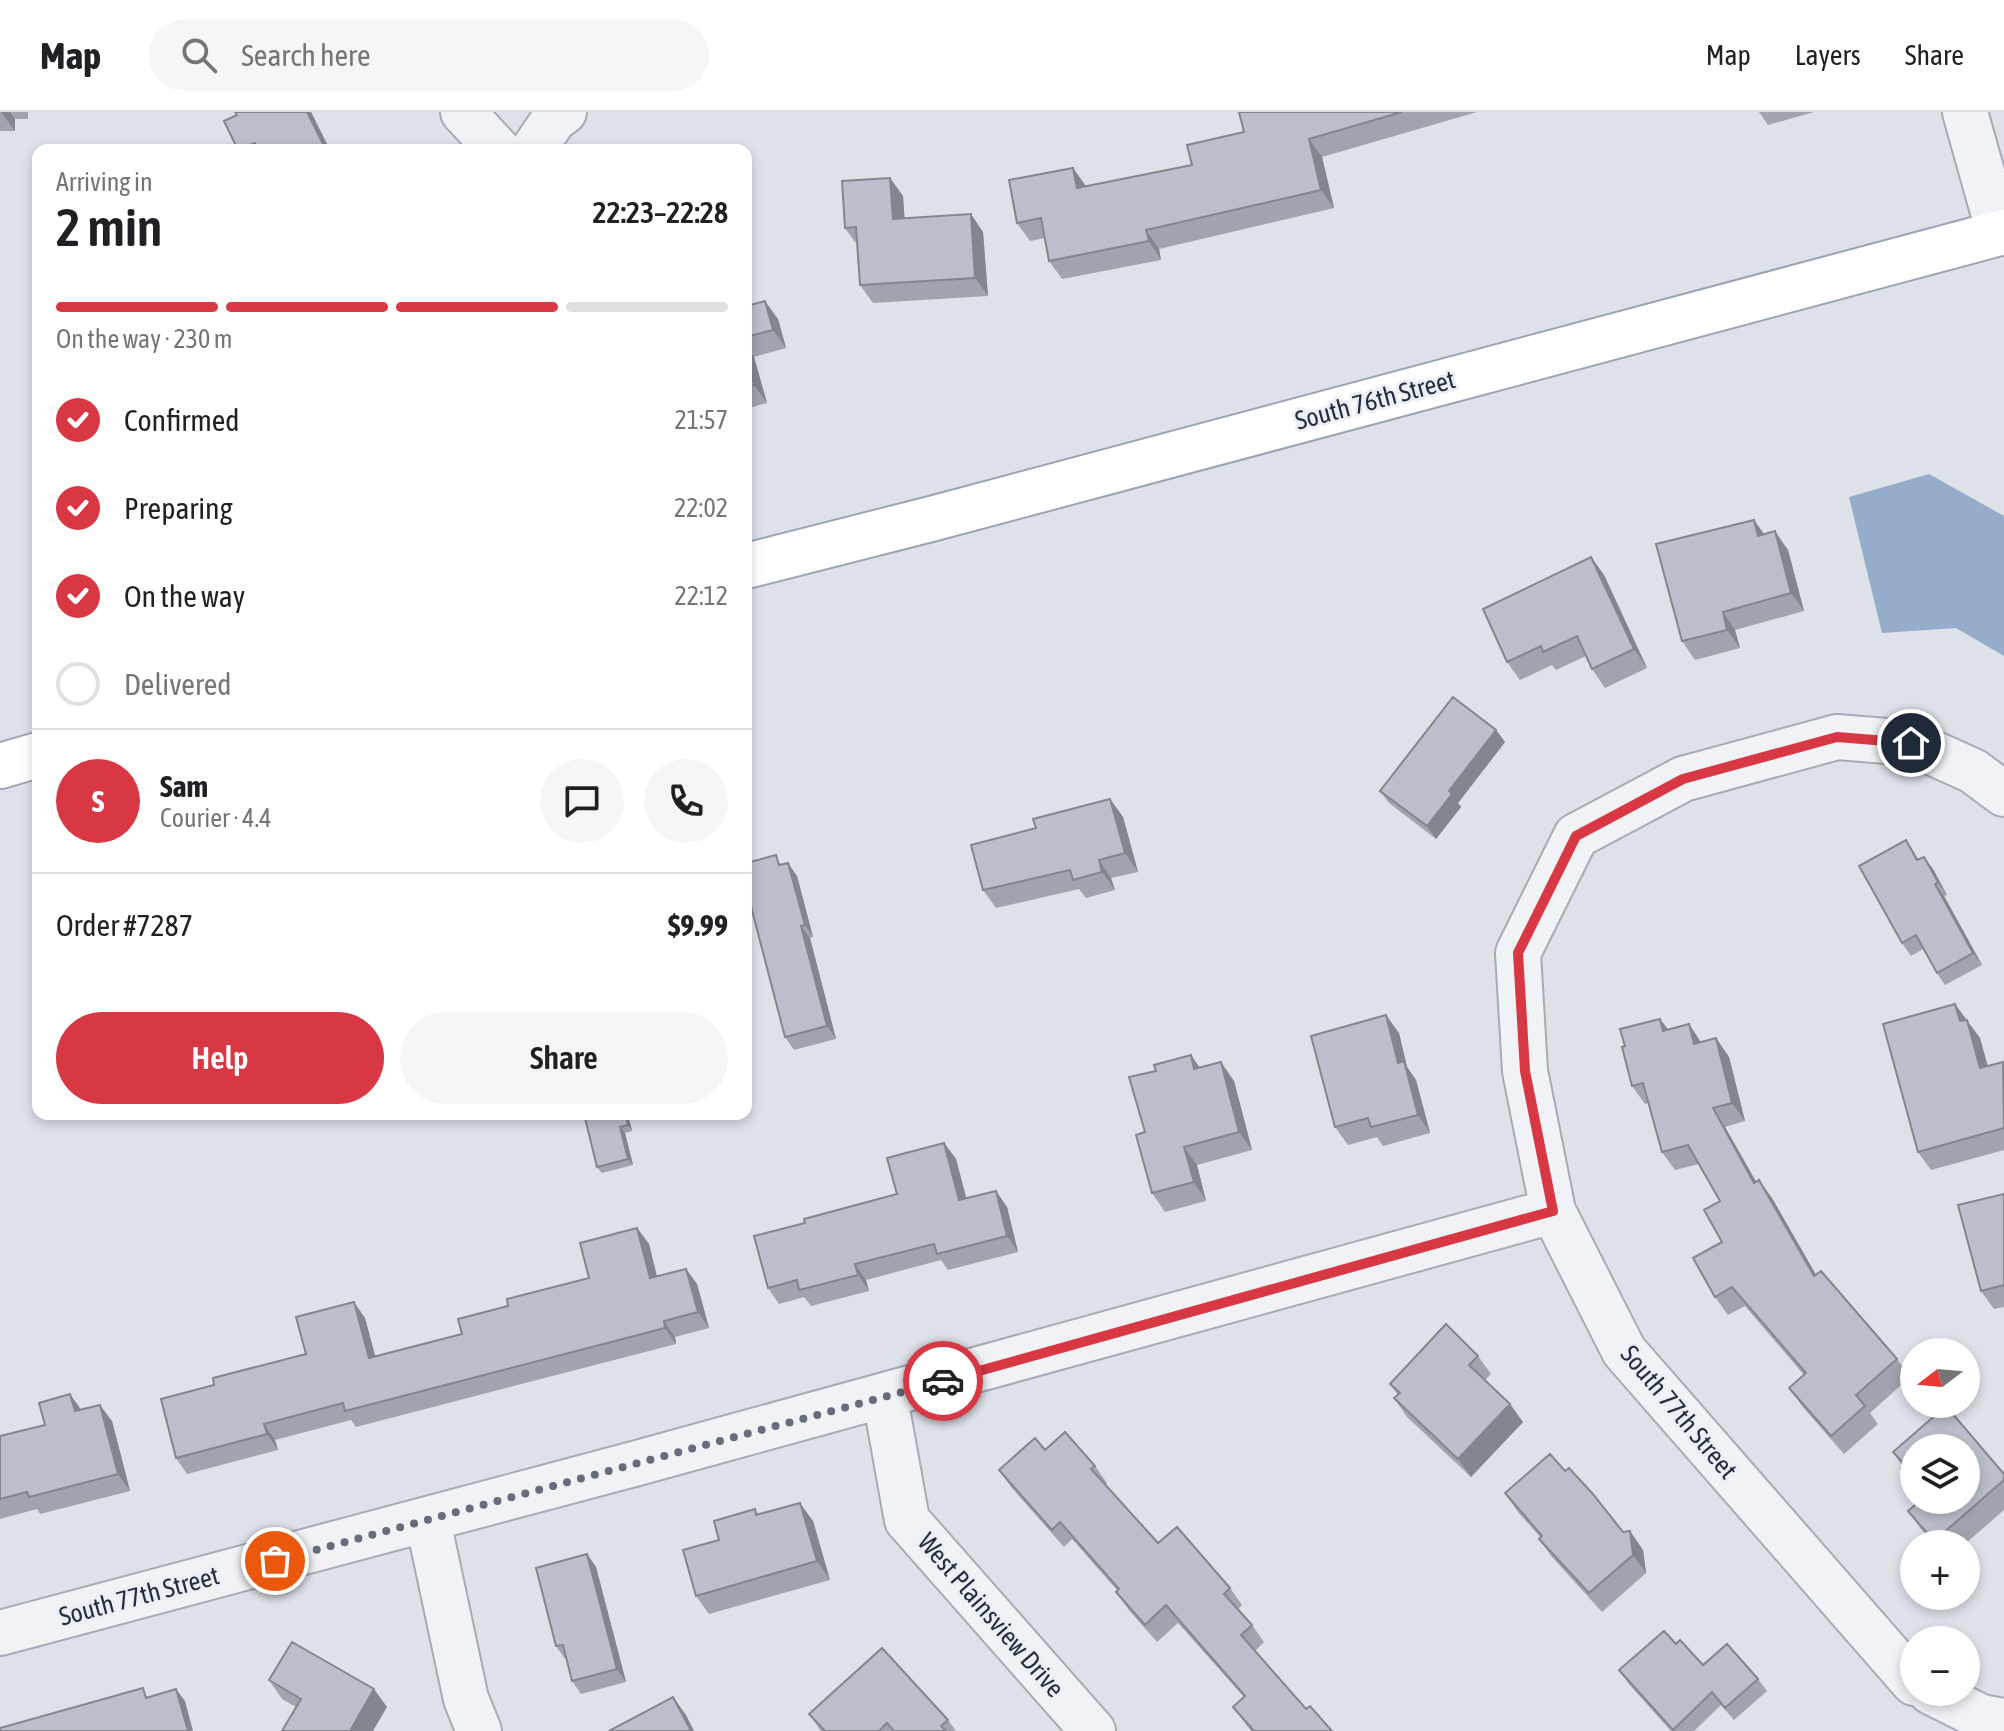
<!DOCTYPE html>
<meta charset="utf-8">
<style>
body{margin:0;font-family:"Asap Condensed",sans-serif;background:#f6f6f6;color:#202124;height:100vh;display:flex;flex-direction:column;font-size:30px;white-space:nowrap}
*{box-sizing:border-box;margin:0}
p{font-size:26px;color:#757577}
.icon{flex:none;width:44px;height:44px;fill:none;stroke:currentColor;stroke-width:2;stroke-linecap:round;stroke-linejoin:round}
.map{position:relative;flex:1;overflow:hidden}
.drawer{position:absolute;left:32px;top:32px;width:720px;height:976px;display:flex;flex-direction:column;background:#fff;border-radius:16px;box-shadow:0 4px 12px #0003}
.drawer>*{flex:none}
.needle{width:52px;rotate:254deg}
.buttons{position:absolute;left:1900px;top:1226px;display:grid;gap:16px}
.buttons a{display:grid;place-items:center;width:80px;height:80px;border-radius:50%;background:#fff;box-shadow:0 4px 12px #0003;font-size:40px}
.pin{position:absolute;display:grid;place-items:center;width:68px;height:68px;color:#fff;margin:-34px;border:4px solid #fff;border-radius:50%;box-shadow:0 2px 8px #0007}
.courier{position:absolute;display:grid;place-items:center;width:80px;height:80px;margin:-40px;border:6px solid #d83744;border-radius:50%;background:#fff;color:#222;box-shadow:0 2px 10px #0007}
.summary em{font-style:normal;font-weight:600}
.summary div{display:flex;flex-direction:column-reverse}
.summary{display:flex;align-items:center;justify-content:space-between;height:136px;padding:0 24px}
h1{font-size:52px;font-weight:600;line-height:60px}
.bar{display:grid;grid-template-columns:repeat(4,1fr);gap:12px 8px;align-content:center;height:96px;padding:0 24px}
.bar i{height:10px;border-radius:6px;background:#e0e0e0}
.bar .selected{background:#d83744}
.bar p{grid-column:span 4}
.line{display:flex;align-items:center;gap:20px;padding:0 24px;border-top:2px solid #e0e0e0}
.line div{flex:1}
.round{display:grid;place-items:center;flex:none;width:84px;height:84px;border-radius:42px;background:#f6f6f6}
ol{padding:0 24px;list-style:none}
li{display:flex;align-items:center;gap:24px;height:88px}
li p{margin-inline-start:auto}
li .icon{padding:8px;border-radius:50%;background:#d83744;color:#fff;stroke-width:4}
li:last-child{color:#757577}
li i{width:44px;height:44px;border:4px solid #e0e0e0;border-radius:50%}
.cta{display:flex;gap:16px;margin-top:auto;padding:16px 24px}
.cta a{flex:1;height:92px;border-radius:48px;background:#d83744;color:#fff;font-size:32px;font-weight:600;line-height:92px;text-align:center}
.cta a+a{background:#f6f6f6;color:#202124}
header{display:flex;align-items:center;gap:48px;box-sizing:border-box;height:112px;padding:0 40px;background:#fff;border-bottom:2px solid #e0e0e0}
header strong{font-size:38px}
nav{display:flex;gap:44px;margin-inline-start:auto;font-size:28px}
.search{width:560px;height:72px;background:#f6f6f6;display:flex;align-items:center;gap:20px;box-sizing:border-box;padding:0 28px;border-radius:44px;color:#757577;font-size:30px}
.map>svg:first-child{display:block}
</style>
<header>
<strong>Map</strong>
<div class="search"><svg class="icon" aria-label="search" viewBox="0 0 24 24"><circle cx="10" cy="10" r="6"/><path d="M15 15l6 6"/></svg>Search here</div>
<nav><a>Map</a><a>Layers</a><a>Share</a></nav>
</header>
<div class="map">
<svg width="2004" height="1619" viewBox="0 0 2004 1619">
<rect width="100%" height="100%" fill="#dde1e8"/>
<path fill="#95accb" d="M 1929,362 L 2004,404 L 2004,544 L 1956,516 L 1882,521 L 1849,385 Z"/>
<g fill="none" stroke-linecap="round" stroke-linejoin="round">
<defs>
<path id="minor" d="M 463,0 L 498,38
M 1965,0 L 1999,121
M 533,38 L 554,7 L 564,0
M 1553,1099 L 1525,959 L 1518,841 L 1576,724 L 1683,667 L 1837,625 L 1911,631 L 1973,659 L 2004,682
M 885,1286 L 907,1408 L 1093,1619
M 428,1409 L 466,1587 L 479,1619
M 0,1521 C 519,1385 1036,1243 1553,1099 L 1624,1239 L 1914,1571
M 1931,1580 L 1981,1605 L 2004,1609"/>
<path id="major" d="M 746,454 L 931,407 L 2004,120
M 0,654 L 38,643"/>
</defs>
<use href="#minor" stroke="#a6abb6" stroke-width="48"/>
<use href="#major" stroke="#9ba4b5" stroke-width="48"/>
<use href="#minor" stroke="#f0f2f6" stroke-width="44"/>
<use href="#major" stroke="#fff" stroke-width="44"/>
</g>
<path fill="#a0a4af" d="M 0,0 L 28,0 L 28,7 L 15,7 L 15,19 L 0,19 Z
M 311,0 L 330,38 L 238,38 Z
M 1239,0 L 1477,0 L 1322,45 L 1334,96 L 1159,137 L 1161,148 L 1062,167 L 1049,149 L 1045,126 L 1030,129 L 1017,111 L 1086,74 L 1192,53 L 1244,20 Z
M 1759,0 L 1814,0 L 1768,13 Z
M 890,66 L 903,84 L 904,106 L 983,120 L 988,184 L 873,191 L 860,173 L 858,134 L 845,116 Z
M 746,111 L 751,120 L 746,123 Z
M 746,194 L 778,207 L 786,236 L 754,245 L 767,291 L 746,297 Z
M 1764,422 L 1788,438 L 1804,499 L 1735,518 L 1740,536 L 1695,548 L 1682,529 Z
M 1591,445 L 1604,463 L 1647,556 L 1605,576 L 1592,557 L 1586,544 L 1556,558 L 1552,553 L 1520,568 L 1507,550 Z
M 1496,618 L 1505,630 L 1458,691 L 1461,695 L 1436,727 L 1389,691 L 1380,679 Z
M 1110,687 L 1123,705 L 1138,760 L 1111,766 L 1115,778 L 1086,786 L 1079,777 L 996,796 L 983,778 L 1036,716 Z
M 1906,728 L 1919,748 L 1933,757 L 1947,783 L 1944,784 L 1982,853 L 1945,873 L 1937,861 L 1923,837 L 1911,844 L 1902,831 Z
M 783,752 L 797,764 L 813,825 L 810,826 L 836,927 L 794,938 L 785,925 Z
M 1660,907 L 1668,917 L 1689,912 L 1701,930 L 1716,926 L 1729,945 L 1745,1009 L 1725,1015 L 1756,1070 L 1772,1086 L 1816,1163 L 1897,1247 L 1910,1265 L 1870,1301 L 1878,1312 L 1844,1342 L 1802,1294 L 1789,1276 L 1804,1263 L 1745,1194 L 1728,1203 L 1715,1185 L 1722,1130 L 1720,1089 L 1699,1052 L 1675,1058 L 1662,1040 L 1649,991 L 1645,992 L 1632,974 L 1625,934 Z
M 1966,908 L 1980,926 L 1988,954 L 2004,951 L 2004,1038 L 1931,1058 L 1918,1040 Z
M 1399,921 L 1407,955 L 1416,968 L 1430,1021 L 1383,1034 L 1377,1025 L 1348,1033 L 1335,1015 Z
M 1191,943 L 1200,956 L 1234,969 L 1252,1038 L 1197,1053 L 1206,1089 L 1165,1100 L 1152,1081 L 1145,1020 L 1156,959 Z
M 628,1002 L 632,1019 L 625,1021 L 633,1053 L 602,1061 L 597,1055 Z
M 944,1031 L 956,1047 L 966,1086 L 996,1079 L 1007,1095 L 1018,1140 L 948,1158 L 941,1148 L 866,1168 L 869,1179 L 811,1194 L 804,1185 L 779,1192 L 768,1176 L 897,1082 Z
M 2004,1082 L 2004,1195 L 1994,1197 L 1981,1179 Z
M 637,1116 L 649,1132 L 657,1164 L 686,1157 L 697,1172 L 709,1216 L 675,1225 L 676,1232 L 356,1315 L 351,1308 L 275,1328 L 278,1338 L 187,1362 L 176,1346 L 214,1273 L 306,1242 L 365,1206 L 375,1244 L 462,1222 L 508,1194 L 589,1166 Z
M 1478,1244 L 1491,1262 L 1485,1268 L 1523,1310 L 1471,1365 L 1407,1305 L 1394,1286 L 1398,1283 L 1390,1272 Z
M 1946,1294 L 2004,1362 L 2004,1398 L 1965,1432 L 1934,1432 L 1921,1417 L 1908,1399 L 1921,1388 L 1966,1388 L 1966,1336 L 1914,1336 L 1914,1374 L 1901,1356 L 1903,1355 L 1893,1340 Z
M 81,1298 L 112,1309 L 130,1379 L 40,1402 L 37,1397 L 0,1407 L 0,1324 L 45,1313 Z
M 1045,1338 L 1095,1354 L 1107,1371 L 1105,1373 L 1158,1431 L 1230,1476 L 1242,1493 L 1238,1497 L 1252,1513 L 1264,1530 L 1255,1539 L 1306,1597 L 1332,1619 L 1251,1619 L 1233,1595 L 1244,1585 L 1178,1511 L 1157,1530 L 1128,1497 L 1116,1480 L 1117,1478 L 1072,1427 L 1064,1435 L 1011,1375 L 999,1358 Z
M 1565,1359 L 1623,1420 L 1630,1419 L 1643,1438 L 1646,1461 L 1602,1500 L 1552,1445 L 1539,1427 L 1541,1426 L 1518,1400 L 1505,1381 Z
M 755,1397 L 759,1403 L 813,1409 L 830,1468 L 709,1502 L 696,1484 L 719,1428 Z
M 587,1442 L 596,1455 L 626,1570 L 581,1582 L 572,1569 L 566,1546 L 565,1547 L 556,1534 Z
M 1676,1532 L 1703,1553 L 1758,1567 L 1767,1579 L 1734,1608 L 1721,1593 L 1694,1619 L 1671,1619 L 1628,1571 L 1619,1558 Z
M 269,1568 L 387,1595 L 296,1595 L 282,1587 Z
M 809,1602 L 948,1608 L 956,1619 L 821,1619 Z"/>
<path fill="#82868e" d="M 1,0 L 10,0 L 15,7 L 15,19 Z
M 307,0 L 311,0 L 330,38 L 326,38 Z
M 1309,27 L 1322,45 L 1334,96 L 1321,78 Z
M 1073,56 L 1086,74 L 1077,76 Z
M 890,66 L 903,84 L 906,125 L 893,107 Z
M 971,102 L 983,120 L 988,184 L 975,166 Z
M 1146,118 L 1159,137 L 1161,148 L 1149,129 Z
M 765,189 L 778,207 L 786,236 L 773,218 Z
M 746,233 L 754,245 L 767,291 L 754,273 L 746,244 Z
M 1754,408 L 1767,426 L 1758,424 Z
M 1775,419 L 1788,438 L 1804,499 L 1791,481 Z
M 1591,445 L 1604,463 L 1647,556 L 1634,537 Z
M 1723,500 L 1735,518 L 1740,536 L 1727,518 Z
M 1496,618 L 1505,630 L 1458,691 L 1461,695 L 1436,727 L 1427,714 L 1449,679 Z
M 1110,687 L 1123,705 L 1138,760 L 1125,741 Z
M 1924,745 L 1933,757 L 1947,783 L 1938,770 Z
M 1099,748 L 1111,766 L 1115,778 L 1102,760 Z
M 788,751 L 797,764 L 813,825 L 805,813 Z
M 1935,772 L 1944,784 L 1982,853 L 1973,841 Z
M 801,814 L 810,826 L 836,927 L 827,914 Z
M 1955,892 L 1980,926 L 1993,975 L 1980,956 L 1960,909 Z
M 1386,903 L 1399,921 L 1407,955 L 1416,968 L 1430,1021 L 1418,1003 L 1398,951 Z
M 1660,907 L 1673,925 L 1663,919 Z
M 1689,912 L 1701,931 L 1694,932 Z
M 1716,926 L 1729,945 L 1745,1009 L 1732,991 Z
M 1191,943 L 1203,961 L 1194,957 Z
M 1221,950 L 1234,969 L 1252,1038 L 1239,1020 Z
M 1713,996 L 1725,1015 L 1767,1089 L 1754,1071 Z
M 625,1002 L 628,1002 L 632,1019 L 628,1013 Z
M 620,1015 L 625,1021 L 633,1053 L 628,1047 Z
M 944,1031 L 956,1047 L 971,1104 L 959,1088 Z
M 1184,1035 L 1197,1053 L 1206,1089 L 1194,1070 Z
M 1759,1068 L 1772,1086 L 1827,1182 L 1814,1164 Z
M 996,1079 L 1007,1095 L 1018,1140 L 1007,1124 Z
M 637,1116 L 649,1132 L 661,1182 L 650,1166 Z
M 855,1152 L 866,1168 L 869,1179 L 858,1163 Z
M 686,1157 L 697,1172 L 709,1216 L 698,1200 Z
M 354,1190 L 365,1206 L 380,1262 L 369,1246 Z
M 664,1209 L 675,1225 L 676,1232 L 665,1216 Z
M 70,1282 L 82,1299 L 75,1299 Z
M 1510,1292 L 1523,1310 L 1471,1365 L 1458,1347 Z
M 100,1293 L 112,1309 L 130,1379 L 118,1362 Z
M 264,1312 L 275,1328 L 278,1338 L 267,1322 Z
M 800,1391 L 813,1409 L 830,1468 L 817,1449 Z
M 1630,1419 L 1643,1438 L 1646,1461 L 1633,1443 Z
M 587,1442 L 596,1455 L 626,1570 L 617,1557 Z
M 176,1577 L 185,1589 L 193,1619 L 188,1619 Z
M 374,1577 L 387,1595 L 373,1619 L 350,1619 Z
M 673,1585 L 686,1603 L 694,1619 L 691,1619 Z"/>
<path fill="#babfcb" stroke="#82868e" stroke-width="2" d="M 235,0 L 307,0 L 326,38 L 258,38 L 255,31 L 238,38 L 224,9 L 237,3 Z
M 1239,0 L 1402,0 L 1309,27 L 1321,78 L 1146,118 L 1149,129 L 1049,149 L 1041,106 L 1017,111 L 1009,68 L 1073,56 L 1077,76 L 1192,53 L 1187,33 L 1244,20 Z
M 890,66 L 893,107 L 971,102 L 975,166 L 860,173 L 856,115 L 845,116 L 842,69 Z
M 765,189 L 773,218 L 746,225 L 746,194 Z
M 746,244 L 754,273 L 746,275 Z
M 1754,408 L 1758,424 L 1775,419 L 1791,481 L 1723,500 L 1727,518 L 1682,529 L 1656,432 Z
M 1591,445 L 1634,537 L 1592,557 L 1577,524 L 1543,540 L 1541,534 L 1507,550 L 1483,497 Z
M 1453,585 L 1496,618 L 1449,679 L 1452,682 L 1427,714 L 1380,679 Z
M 1110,687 L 1125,741 L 1099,748 L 1102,760 L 1073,768 L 1070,758 L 983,778 L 971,733 L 1036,716 L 1033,707 Z
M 1906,728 L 1917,748 L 1924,745 L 1938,770 L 1935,772 L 1973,841 L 1937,861 L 1916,823 L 1902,831 L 1859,754 Z
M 776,743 L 779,753 L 788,751 L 805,813 L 801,814 L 827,914 L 785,925 L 746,775 L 746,770 L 750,769 L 746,751 Z
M 1955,892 L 1960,909 L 1967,908 L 1980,956 L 2003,950 L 2004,1016 L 1918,1040 L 1883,912 Z
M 1386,903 L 1398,951 L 1404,949 L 1418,1003 L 1371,1015 L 1368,1006 L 1335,1015 L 1311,924 Z
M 1660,907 L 1663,919 L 1689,912 L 1694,932 L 1716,926 L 1732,991 L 1713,996 L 1754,1071 L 1759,1068 L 1814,1164 L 1821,1159 L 1897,1247 L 1856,1283 L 1865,1294 L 1831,1324 L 1789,1276 L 1806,1261 L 1732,1175 L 1715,1185 L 1693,1146 L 1722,1130 L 1704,1098 L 1720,1089 L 1688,1033 L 1662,1040 L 1643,971 L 1632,974 L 1622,935 L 1625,934 L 1620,917 Z
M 1191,943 L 1194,957 L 1221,950 L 1239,1020 L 1184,1035 L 1194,1070 L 1152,1081 L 1136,1023 L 1145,1020 L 1129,965 L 1156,959 L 1154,953 Z
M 584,1002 L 625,1002 L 628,1013 L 620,1015 L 628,1047 L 597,1055 Z
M 944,1031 L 959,1088 L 996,1079 L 1007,1124 L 937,1142 L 934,1132 L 855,1152 L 858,1163 L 799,1178 L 797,1168 L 768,1176 L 754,1124 L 805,1111 L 804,1107 L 897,1082 L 887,1046 Z
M 2004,1082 L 2004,1173 L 1981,1179 L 1958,1093 Z
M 637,1116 L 650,1166 L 686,1157 L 698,1200 L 664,1209 L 665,1216 L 345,1299 L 343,1291 L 264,1312 L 267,1322 L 176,1346 L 161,1287 L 214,1273 L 213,1266 L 306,1242 L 296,1205 L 354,1190 L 369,1246 L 462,1222 L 458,1207 L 508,1194 L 507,1187 L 589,1166 L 580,1131 Z
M 1446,1212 L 1478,1244 L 1469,1253 L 1510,1292 L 1458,1347 L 1394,1286 L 1400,1281 L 1390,1272 Z
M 70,1282 L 75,1299 L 100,1293 L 118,1362 L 29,1385 L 27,1380 L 0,1387 L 0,1324 L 45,1313 L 39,1291 Z
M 1946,1294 L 2004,1362 L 2004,1368 L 1934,1429 L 1908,1399 L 1921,1388 L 1966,1388 L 1966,1336 L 1914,1336 L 1914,1371 L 1901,1356 L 1905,1353 L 1893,1340 Z
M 1065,1320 L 1095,1354 L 1091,1357 L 1158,1431 L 1177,1415 L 1230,1476 L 1224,1482 L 1252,1513 L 1241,1523 L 1306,1597 L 1310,1594 L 1332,1619 L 1254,1619 L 1233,1595 L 1245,1584 L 1166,1493 L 1145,1513 L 1116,1480 L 1119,1477 L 1060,1410 L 1052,1418 L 999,1358 L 1035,1326 L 1045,1338 Z
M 1550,1342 L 1565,1359 L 1569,1356 L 1592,1381 L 1623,1420 L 1630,1419 L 1633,1443 L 1589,1481 L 1539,1427 L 1542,1424 L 1505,1381 Z
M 800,1391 L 817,1449 L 696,1484 L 683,1438 L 719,1428 L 714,1409 L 755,1397 L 756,1403 Z
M 587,1442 L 617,1557 L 572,1569 L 563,1533 L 556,1534 L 536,1456 Z
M 1664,1519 L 1676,1532 L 1680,1528 L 1703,1553 L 1727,1532 L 1758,1567 L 1725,1596 L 1712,1580 L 1673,1618 L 1619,1558 Z
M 292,1530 L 374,1577 L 350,1619 L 282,1619 L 301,1587 L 269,1568 Z
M 882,1536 L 948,1608 L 941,1614 L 946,1619 L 894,1619 L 887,1611 L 879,1619 L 825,1619 L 809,1602 Z
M 143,1576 L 146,1586 L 176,1577 L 188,1619 L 0,1619 L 0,1616 Z
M 673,1585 L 691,1619 L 609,1619 Z"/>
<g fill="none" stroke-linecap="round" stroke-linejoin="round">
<path stroke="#656c7b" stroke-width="8" stroke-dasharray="0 14.4" d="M 275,1449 L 943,1269"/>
<path stroke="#d83744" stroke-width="10" d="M 943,1269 L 1553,1099 L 1525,959 L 1518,841 L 1576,724 L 1683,667 L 1837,625 L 1911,631"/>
</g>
<g text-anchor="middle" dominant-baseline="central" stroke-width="6" stroke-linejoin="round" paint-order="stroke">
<g font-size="26" fill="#252d40" stroke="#ecf0f6">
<text transform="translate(1375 288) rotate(-15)">South 76th Street</text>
<text transform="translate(1679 1300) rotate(50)">South 77th Street</text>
<text transform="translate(139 1484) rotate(-15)">South 77th Street</text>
<text transform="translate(991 1503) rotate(49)">West Plainsview Drive</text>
</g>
</g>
</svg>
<div class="buttons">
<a><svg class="needle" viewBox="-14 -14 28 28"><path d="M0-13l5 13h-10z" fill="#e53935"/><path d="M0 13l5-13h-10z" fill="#757577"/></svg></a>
<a><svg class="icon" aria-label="layers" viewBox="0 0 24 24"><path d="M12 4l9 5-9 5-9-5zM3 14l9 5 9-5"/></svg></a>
<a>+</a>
<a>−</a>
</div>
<div class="pin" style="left:275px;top:1449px;background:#ea580c"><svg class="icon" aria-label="bag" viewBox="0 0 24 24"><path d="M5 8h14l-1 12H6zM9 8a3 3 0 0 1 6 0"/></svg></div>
<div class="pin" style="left:1911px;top:631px;background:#1f2937"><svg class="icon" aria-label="home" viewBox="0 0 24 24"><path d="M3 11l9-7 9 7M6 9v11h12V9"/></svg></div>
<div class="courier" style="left:943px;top:1269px"><svg class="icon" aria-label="car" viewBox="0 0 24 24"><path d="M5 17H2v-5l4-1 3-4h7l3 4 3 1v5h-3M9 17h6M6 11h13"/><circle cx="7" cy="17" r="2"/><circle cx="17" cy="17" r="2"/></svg></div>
<section class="drawer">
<div class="summary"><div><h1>2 min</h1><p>Arriving in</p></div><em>22:23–22:28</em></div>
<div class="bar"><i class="selected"></i><i class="selected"></i><i class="selected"></i><i></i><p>On the way · 230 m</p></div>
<ol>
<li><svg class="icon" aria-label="check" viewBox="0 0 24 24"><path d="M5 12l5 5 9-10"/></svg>Confirmed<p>21:57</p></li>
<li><svg class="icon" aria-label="check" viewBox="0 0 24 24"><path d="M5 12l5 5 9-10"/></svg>Preparing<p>22:02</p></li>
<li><svg class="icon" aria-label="check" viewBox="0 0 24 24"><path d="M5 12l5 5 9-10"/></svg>On the way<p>22:12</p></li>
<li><i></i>Delivered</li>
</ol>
<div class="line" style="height:144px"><b class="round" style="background:#d83744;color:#fff">S</b><div><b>Sam</b><p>Courier · 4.4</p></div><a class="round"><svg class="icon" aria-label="chat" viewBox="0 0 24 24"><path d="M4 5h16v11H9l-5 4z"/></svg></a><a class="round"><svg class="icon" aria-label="phone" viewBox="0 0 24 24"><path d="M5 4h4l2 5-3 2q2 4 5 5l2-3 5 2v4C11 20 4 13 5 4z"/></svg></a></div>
<div class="line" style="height:104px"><div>Order #7287</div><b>$9.99</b></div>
<div class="cta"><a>Help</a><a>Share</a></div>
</section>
</div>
